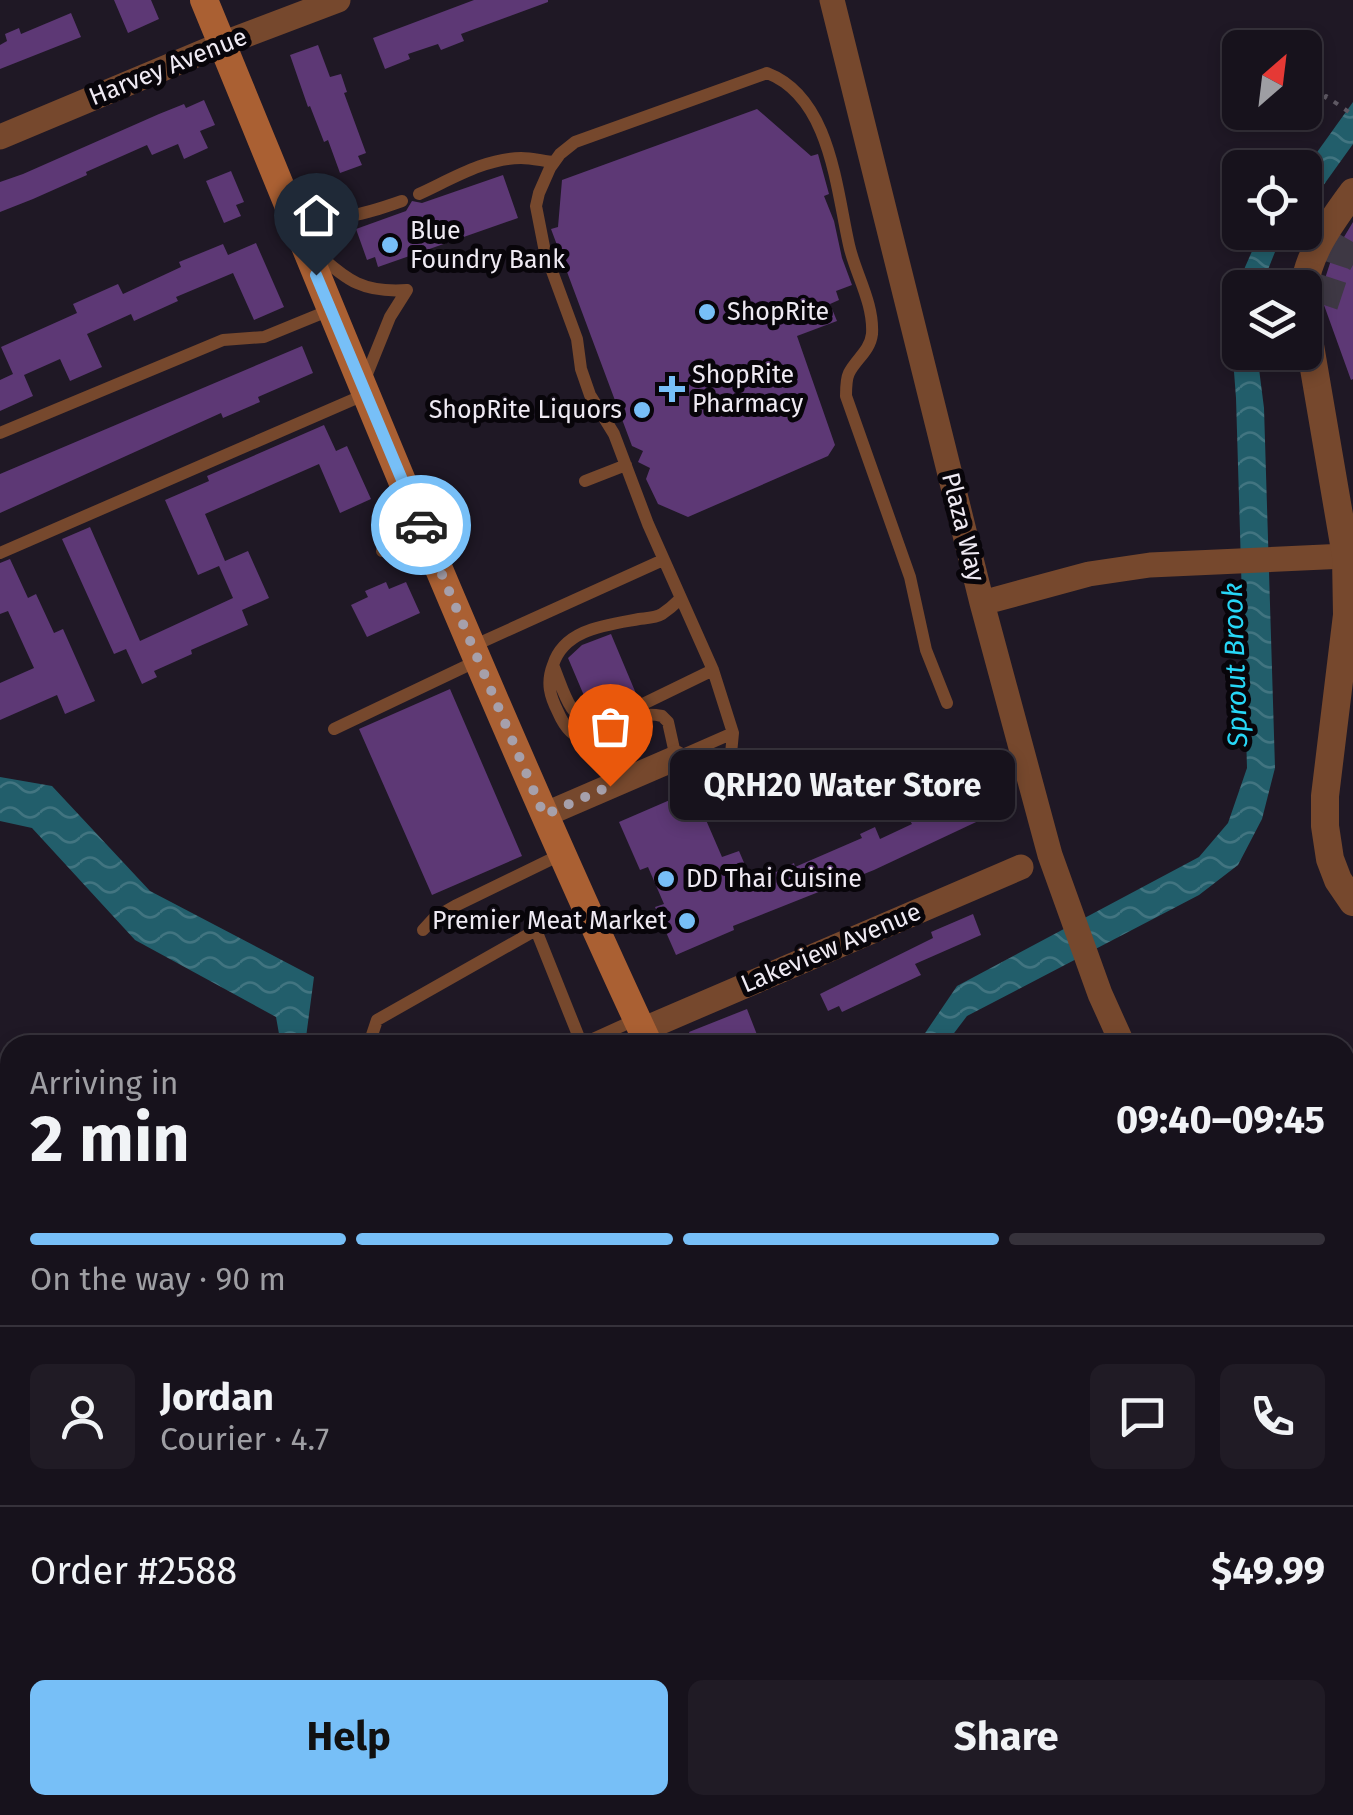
<!DOCTYPE html>
<meta charset="utf-8">
<style>
body{margin:0;font-family:"Fira Sans",sans-serif;background:#201b25;color:#f1f3f6;height:100vh;display:flex;flex-direction:column;font-size:38px;white-space:nowrap}
*{box-sizing:border-box;margin:0}
p{font-size:32px;color:#9e9ea3}
.icon{flex:none;width:55px;height:55px;fill:none;stroke:currentColor;stroke-width:2;stroke-linecap:round;stroke-linejoin:round}
.map{position:relative;flex:1;overflow:hidden}
.sheet{position:absolute;left:0px;top:1035px;width:1355px;height:780px;display:flex;flex-direction:column;background:#17121c;border-radius:30px 30px 0 0;box-shadow:0 5px 15px #0003,0 0 0 2px #36323b}
.sheet>*{flex:none}
.needle{width:65px;rotate:28deg}
.fabs{position:absolute;left:1222px;top:30px;display:grid;gap:20px}
.fabs a{display:grid;place-items:center;width:100px;height:100px;border-radius:15px;background:#17121c;box-shadow:0 5px 15px #0003,0 0 0 2px #36323b;font-size:50px}
.pin{position:absolute;display:grid;place-items:center;width:85px;height:85px;color:#fff;margin:-102px -42px;border-radius:50% 50% 50% 0;rotate:-45deg;box-shadow:0 0 10px #0007}
.pin .icon{rotate:45deg}
.courier{position:absolute;display:grid;place-items:center;width:100px;height:100px;margin:-50px;border:8px solid #77bff7;border-radius:50%;background:#fff;color:#222;box-shadow:0 2px 12px #0007}
.bubble{position:absolute;height:70px;border-radius:15px;background:#17121c;box-shadow:0 5px 15px #0003,0 0 0 2px #36323b;font-size:32px;font-weight:700;line-height:70px;text-align:center}
.summary em{font-style:normal;font-weight:700}
.summary div{display:flex;flex-direction:column-reverse}
.summary{display:flex;align-items:center;justify-content:space-between;height:170px;padding:0 30px}
h1{font-size:65px;font-weight:700;line-height:75px}
.bar{display:grid;grid-template-columns:repeat(4,1fr);gap:15px 10px;align-content:center;height:120px;padding:0 30px}
.bar i{height:12px;border-radius:8px;background:#36323b}
.bar .on{background:#77bff7}
.bar p{grid-column:span 4}
.line{display:flex;align-items:center;gap:25px;padding:0 30px;border-top:2px solid #36323b}
.line div{flex:1}
.round{display:grid;place-items:center;flex:none;width:105px;height:105px;border-radius:15px;background:#201b25}
.button{display:flex;gap:20px;margin-top:auto;padding:20px 30px}
.button a{flex:1;height:115px;border-radius:15px;background:#77bff7;color:#111;font-size:40px;font-weight:700;line-height:115px;text-align:center}
.button a+a{background:#201b25;color:#f1f3f6}
.map>svg:first-child{display:block}
</style>
<div class="map">
<svg width="1353" height="1815" viewBox="0 0 1353 1815">
<defs>
<pattern id="water-waves" width="16" height="10" patternUnits="userSpaceOnUse" patternTransform="scale(2.5)"><rect width="16" height="10" fill="#225e6b"/><path d="M0 5q4-4 8 0t8 0" fill="none" stroke="#427581"/></pattern>
</defs>
<rect width="100%" height="100%" fill="#1f1825"/>
<path fill="url(#water-waves)" d="M 1353,102 L 1353,144 L 1305,211 L 1305,169 Z
M 1260,233 L 1289,233 L 1275,252 L 1261,287 L 1240,288 L 1240,352 L 1257,353 L 1264,408 L 1275,768 L 1262,819 L 1238,865 L 1199,895 L 967,1016 L 945,1045 L 917,1045 L 957,986 L 1199,857 L 1228,823 L 1247,768 L 1236,398 L 1230,319 L 1242,274 Z
M 0,777 L 52,786 L 150,891 L 314,977 L 305,1045 L 281,1045 L 276,1017 L 135,940 L 32,828 L 0,821 Z"/>
<path fill="#5d3875" d="M 114,0 L 151,0 L 159,19 L 128,33 Z
M 474,0 L 548,0 L 548,2 L 461,34 L 464,41 L 441,50 L 438,44 L 408,54 L 410,59 L 385,69 L 373,38 Z
M 71,13 L 81,37 L 0,69 L 0,45 L 7,41 L 5,34 L 19,28 L 21,34 Z
M 318,45 L 330,77 L 341,74 L 347,92 L 344,93 L 366,153 L 358,156 L 362,165 L 340,173 L 328,140 L 324,142 L 310,106 L 308,107 L 290,55 Z
M 204,100 L 215,125 L 200,131 L 208,148 L 184,159 L 178,144 L 152,155 L 147,145 L 86,172 L 87,175 L 33,199 L 0,212 L 0,182 L 23,174 L 159,114 L 184,104 L 186,108 Z
M 757,109 L 811,156 L 818,154 L 829,194 L 824,196 L 834,221 L 842,258 L 852,285 L 836,291 L 839,300 L 830,304 L 837,321 L 797,336 L 835,445 L 828,456 L 688,517 L 658,504 L 646,479 L 650,468 L 638,462 L 643,451 L 632,446 L 551,229 L 558,227 L 562,180 Z
M 231,171 L 244,202 L 236,205 L 241,216 L 224,223 L 206,181 Z
M 503,175 L 518,218 L 378,267 L 375,257 L 367,260 L 356,229 L 406,211 L 412,201 L 422,203 Z
M 1353,222 L 1353,379 L 1351,380 L 1320,294 L 1332,257 Z
M 256,243 L 284,307 L 254,320 L 233,273 L 176,297 L 178,301 L 134,321 L 131,314 L 87,334 L 102,367 L 70,381 L 60,359 L 24,375 L 33,396 L 0,411 L 0,380 L 13,374 L 1,347 L 77,313 L 73,304 L 118,284 L 123,294 L 181,267 L 179,262 L 223,244 L 228,255 Z
M 302,346 L 313,373 L 258,397 L 260,402 L 223,418 L 221,413 L 0,513 L 0,474 Z
M 324,425 L 336,451 L 347,446 L 371,499 L 340,513 L 319,464 L 205,514 L 225,561 L 248,551 L 269,598 L 242,610 L 248,625 L 191,650 L 192,654 L 154,671 L 157,677 L 142,684 L 126,649 L 114,654 L 62,539 L 90,527 L 140,641 L 233,598 L 219,566 L 198,575 L 165,500 L 209,481 L 207,476 Z
M 10,559 L 28,598 L 36,594 L 54,633 L 63,629 L 95,701 L 65,714 L 57,695 L 0,720 L 0,683 L 34,668 L 8,611 L 0,614 L 0,563 Z
M 386,582 L 389,589 L 406,582 L 420,613 L 367,637 L 351,605 L 368,597 L 365,591 Z
M 611,634 L 637,696 L 632,700 L 632,709 L 613,717 L 588,705 L 568,658 L 582,645 Z
M 450,689 L 522,856 L 432,895 L 359,729 Z
M 988,771 L 1006,808 L 874,870 L 733,926 L 734,930 L 676,955 L 655,907 L 664,904 L 648,867 L 640,870 L 619,822 L 693,790 L 722,857 L 739,851 L 751,879 L 754,878 L 756,882 L 794,863 L 795,867 L 862,838 L 860,834 L 875,827 L 880,839 L 912,824 L 909,819 L 923,812 L 927,820 L 957,806 L 949,790 Z
M 973,914 L 981,935 L 915,964 L 921,975 L 842,1012 L 839,1006 L 828,1011 L 820,994 L 933,938 L 931,932 Z
M 747,1009 L 761,1045 L 694,1045 L 689,1032 Z"/>
<g fill="none" stroke-linecap="round" stroke-linejoin="round">
<path stroke="#3e3844" stroke-width="28" stroke-dasharray="28 14" stroke-linecap="butt" d="M 1324,305 L 1338,263 L 1353,237"/>
<path stroke="#5f5964" stroke-width="4" stroke-dasharray="5 8" stroke-linecap="butt" d="M 1305,94 L 1320,105 L 1326,96 L 1353,115"/>
<path stroke="#76482d" stroke-width="12" d="M 419,194 C 450,180 485,158 521,158 C 532,158 543,161 554,162
M 293,210 C 336,224 362,215 402,201
M 317,253 C 347,281 364,293 407,290
M 363,384 L 390,317 L 407,290
M 0,433 L 223,340 L 264,337 L 330,310
M 585,481 L 626,465
M 382,551 C 398,549 413,545 428,553
M 0,553 L 366,394
M 473,646 L 663,560
M 553,665 C 546,683 550,696 558,712 C 581,765 609,721 646,715 C 651,714 657,715 662,716 L 668,722 L 676,758 L 733,733
M 641,705 L 713,670
M 606,723 L 596,728 C 568,717 564,691 553,665 C 564,629 606,625 639,619 C 646,618 655,618 662,614 C 668,610 675,604 680,599
M 334,729 L 479,660
M 746,795 L 730,764 L 733,733 L 713,670 L 648,524 L 614,434 L 590,395 L 581,369 L 577,339 L 545,252 L 536,206 L 539,193 L 550,168 L 560,154 L 575,142 L 767,73 C 830,97 836,187 849,245 C 855,273 874,303 872,334 C 870,351 856,359 849,373 C 846,379 846,389 846,396 L 910,577 L 926,650 L 947,703
M 423,930 L 434,918 L 455,906 L 562,854
M 582,1044 L 637,1019
M 373,1045 L 371,1038 L 377,1020 L 536,930 L 582,1045"/>
<path stroke="#76482d" stroke-width="25" d="M 832,0 L 982,603 L 1050,855 L 1100,994 L 1123,1045
M 0,137 L 222,44 L 338,0
M 982,603 L 1089,574 L 1150,565 L 1346,556
M 544,815 L 676,758
M 642,1030 L 1021,867
M 0,1259 L 10,1254
M 0,1386 L 10,1409
M 1345,1502 L 1353,1505
M 1345,1556 L 1353,1574
M 184,1805 L 188,1815
M 285,1815 L 310,1805"/>
<path stroke="#76482d" stroke-width="28" d="M 1304,288 C 1309,251 1332,221 1353,192
M 1305,316 L 1346,556 L 1347,615 L 1325,796 L 1325,826 L 1330,859 L 1338,880 L 1353,902"/>
<path stroke="#aa6033" stroke-width="28" d="M 204,0 C 348,350 489,702 649,1045
M 981,1805 L 985,1815"/>
</g>
<g fill="none" stroke-linecap="round" stroke-linejoin="round">
<path stroke="#a6a0ab" stroke-width="10" stroke-dasharray="0 18" d="M 421,525 L 544,815 L 610,786"/>
<path stroke="#77bff7" stroke-width="12" d="M 316,275 L 421,525"/>
</g>
<g fill="#77bff7" stroke="#08050a" stroke-width="4">
<circle cx="390" cy="245" r="10"/>
<circle cx="707" cy="312" r="10"/>
<path d="M667 374h10v10h10v10h-10v10h-10v-10h-10v-10h10z"/>
<circle cx="642" cy="410" r="10"/>
<circle cx="666" cy="879" r="10"/>
<circle cx="687" cy="921" r="10"/>
</g>
<g text-anchor="middle" dominant-baseline="central" stroke-width="10" stroke-linejoin="round" paint-order="stroke">
<g font-size="25" fill="#efeaf3" stroke="#08050a">
<text transform="translate(168 67) rotate(-22)">Harvey Avenue</text>
<text transform="translate(963 527) rotate(76)">Plaza Way</text>
<text transform="translate(831 948) rotate(-23)">Lakeview Avenue</text>
</g>
<g font-size="25" fill="#efeaf3" stroke="#08050a" text-anchor="start">
<text x="410" y="231">Blue<tspan x="410" dy="29">Foundry Bank</tspan></text>
<text x="727" y="312">ShopRite</text>
<text x="692" y="375">ShopRite<tspan x="692" dy="29">Pharmacy</tspan></text>
<text x="622" y="410" text-anchor="end">ShopRite Liquors</text>
<text x="686" y="879">DD Thai Cuisine</text>
<text x="667" y="921" text-anchor="end">Premier Meat Market</text>
</g>
<g font-size="28" font-style="italic" fill="#27d7f7" stroke="#08050a">
<text transform="translate(1235 665) rotate(-92)">Sprout Brook</text>
</g>
</g>
</svg>
<div class="fabs">
<a><svg class="needle" viewBox="-14 -14 28 28"><path d="M0-13l5 13h-10z" fill="#e53935"/><path d="M0 13l5-13h-10z" fill="#9e9ea3"/></svg></a>
<a><svg class="icon" aria-label="locate" viewBox="0 0 24 24"><circle cx="12" cy="12" r="6"/><path d="M12 2v4M12 18v4M2 12h4M18 12h4"/></svg></a>
<a><svg class="icon" aria-label="layers" viewBox="0 0 24 24"><path d="M12 4l9 5-9 5-9-5zM3 14l9 5 9-5"/></svg></a>
</div>
<div class="pin" style="left:610px;top:786px;background:#ea580c"><svg class="icon" aria-label="bag" viewBox="0 0 24 24"><path d="M5 8h14l-1 12H6zM9 8a3 3 0 0 1 6 0"/></svg></div>
<div class="pin" style="left:316px;top:275px;background:#1f2937"><svg class="icon" aria-label="home" viewBox="0 0 24 24"><path d="M3 11l9-7 9 7M6 9v11h12V9"/></svg></div>
<div class="courier" style="left:421px;top:525px"><svg class="icon" aria-label="car" viewBox="0 0 24 24"><path d="M5 17H2v-5l4-1 3-4h7l3 4 3 1v5h-3M9 17h6M6 11h13"/><circle cx="7" cy="17" r="2"/><circle cx="17" cy="17" r="2"/></svg></div>
<div class="bubble" style="left:670px;top:750px;width:345px">QRH20 Water Store</div>
<section class="sheet">
<div class="summary"><div><h1>2 min</h1><p>Arriving in</p></div><em>09:40–09:45</em></div>
<div class="bar"><i class="on"></i><i class="on"></i><i class="on"></i><i></i><p>On the way · 90 m</p></div>
<div class="line" style="height:180px"><a class="round"><svg class="icon" aria-label="person" viewBox="0 0 24 24"><circle cx="12" cy="8" r="4"/><path d="M4 21q1-7 8-7t8 7"/></svg></a><div><b>Jordan</b><p>Courier · 4.7</p></div><a class="round"><svg class="icon" aria-label="chat" viewBox="0 0 24 24"><path d="M4 5h16v11H9l-5 4z"/></svg></a><a class="round"><svg class="icon" aria-label="phone" viewBox="0 0 24 24"><path d="M5 4h4l2 5-3 2q2 4 5 5l2-3 5 2v4C11 20 4 13 5 4z"/></svg></a></div>
<div class="line" style="height:130px"><div>Order #2588</div><b>$49.99</b></div>
<div class="button"><a>Help</a><a>Share</a></div>
</section>
</div>
